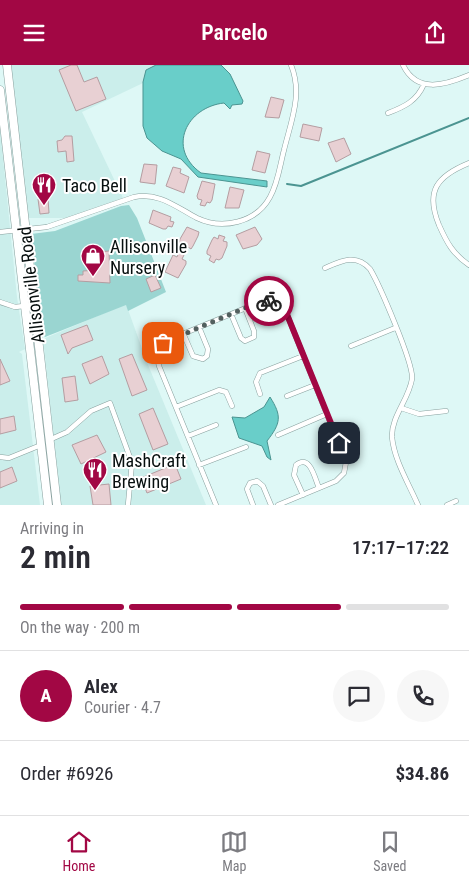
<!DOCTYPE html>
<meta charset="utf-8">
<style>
body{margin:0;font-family:"Roboto Condensed",sans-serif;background:#f7f7f7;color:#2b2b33;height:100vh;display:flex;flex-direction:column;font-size:19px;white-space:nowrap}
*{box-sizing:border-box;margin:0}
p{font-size:16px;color:#7c7c81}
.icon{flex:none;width:28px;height:28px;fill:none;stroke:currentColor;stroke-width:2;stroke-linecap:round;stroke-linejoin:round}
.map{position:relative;height:440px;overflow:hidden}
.drawer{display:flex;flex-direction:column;background:#fff;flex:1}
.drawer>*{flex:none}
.pin{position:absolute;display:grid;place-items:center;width:42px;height:42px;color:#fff;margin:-21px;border-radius:10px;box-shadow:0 2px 8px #0006}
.courier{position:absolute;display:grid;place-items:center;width:50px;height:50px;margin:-25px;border:4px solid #a20744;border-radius:50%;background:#fff;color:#222;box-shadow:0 1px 6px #0007}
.head em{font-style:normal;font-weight:600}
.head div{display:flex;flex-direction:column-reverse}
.head{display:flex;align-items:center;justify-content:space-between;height:85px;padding:0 20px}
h1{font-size:32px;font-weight:600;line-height:38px}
.bar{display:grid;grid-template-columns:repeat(4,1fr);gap:8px 5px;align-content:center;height:60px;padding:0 20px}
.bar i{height:6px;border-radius:4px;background:#e1e1e2}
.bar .active{background:#a20744}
.bar p{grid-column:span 4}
.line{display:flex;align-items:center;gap:12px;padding:0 20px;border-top:1px solid #e1e1e2}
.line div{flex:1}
.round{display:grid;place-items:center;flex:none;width:52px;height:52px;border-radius:26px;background:#f7f7f7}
header{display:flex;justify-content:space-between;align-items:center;height:65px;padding:0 20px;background:#a20744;color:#fff;font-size:22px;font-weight:600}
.tab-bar{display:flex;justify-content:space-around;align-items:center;height:70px;border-top:1px solid #e1e1e2;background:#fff;font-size:14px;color:#7c7c81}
.tab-bar a{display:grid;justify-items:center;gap:2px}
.tab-bar .active{color:#a20744}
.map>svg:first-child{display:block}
</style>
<header><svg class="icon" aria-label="menu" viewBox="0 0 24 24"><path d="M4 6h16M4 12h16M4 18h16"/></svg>Parcelo<svg class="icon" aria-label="share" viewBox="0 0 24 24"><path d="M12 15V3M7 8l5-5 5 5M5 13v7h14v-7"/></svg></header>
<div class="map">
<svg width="469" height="440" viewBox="0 0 469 440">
<rect width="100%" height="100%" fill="#def8f6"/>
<path fill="#cbeeeb" d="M 11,0 L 181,0 L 82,47 L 123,133 L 69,153 L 27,153 Z
M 0,63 L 17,232 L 25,284 L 19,287 L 22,289 L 40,440 L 0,440 Z
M 126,239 L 144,289 L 146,289 L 148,294 L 146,295 L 206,440 L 61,440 L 43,274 Z"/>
<path fill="#9ad5d1" d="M 129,140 L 137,153 L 166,227 L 128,246 L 126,240 L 45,272 L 42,268 L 31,169 L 55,166 L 121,141 Z"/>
<path fill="#69cec9" stroke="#4b9491" d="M 156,0 L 221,0 L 230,9 L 243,36 L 242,39 L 232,40 L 230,44 L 224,38 C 187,42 166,83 201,108 L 267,116 L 267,122 L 198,112 L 181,94 L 162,86 L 147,73 L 143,61 L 143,17 L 146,5 Z
M 270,332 C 282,351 281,358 267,376 L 271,395 L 267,392 L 262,381 L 239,373 L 232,352 L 245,353 L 264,342 Z"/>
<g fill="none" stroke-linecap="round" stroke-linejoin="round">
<path stroke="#4b9491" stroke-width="2" d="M 287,119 L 301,121 L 469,53"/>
</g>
<path fill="#e8d0d3" stroke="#b49da1" d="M 71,0 L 77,0 L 84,17 L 97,12 L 106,34 L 76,46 L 59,5 Z
M 271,32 L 284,35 L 279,53 L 265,52 Z
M 303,59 L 322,63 L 319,76 L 300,72 Z
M 65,71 L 72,71 L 74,96 L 67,97 L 66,86 L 58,87 L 57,76 L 62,75 Z
M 344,73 L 351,89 L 336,97 L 328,78 Z
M 257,86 L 270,89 L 265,108 L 252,105 Z
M 144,99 L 157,100 L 155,119 L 140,117 Z
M 173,102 L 181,104 L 180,108 L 189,112 L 184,128 L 166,121 Z
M 202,116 L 215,119 L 212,135 L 210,138 L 207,137 L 205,141 L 200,140 L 202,135 L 198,134 L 197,131 Z
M 230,122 L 244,125 L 239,143 L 225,143 Z
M 48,133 L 49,148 L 40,149 L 38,134 Z
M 153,145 L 171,152 L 170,156 L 174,157 L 172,162 L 168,161 L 166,164 L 163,164 L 149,158 Z
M 187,162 L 199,167 L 198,171 L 193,181 L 191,184 L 188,182 L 182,194 L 186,196 L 186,199 L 178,213 L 165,207 L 173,190 L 177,192 L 182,180 L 179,179 L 180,174 Z
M 255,162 L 262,174 L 257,180 L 243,184 L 236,170 Z
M 219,170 L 225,172 L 223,176 L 227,177 L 227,181 L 222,193 L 219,195 L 216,194 L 214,198 L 209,195 L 211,191 L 207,189 L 207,186 L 212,175 L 214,172 L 218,174 Z
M 109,186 L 110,218 L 78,216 L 78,210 L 83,210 L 83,206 L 98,205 L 98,187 Z
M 155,210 L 161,223 L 151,227 L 146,214 Z
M 87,260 L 93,275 L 72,283 L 68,289 L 61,270 Z
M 132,289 L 147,325 L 132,331 L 119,294 Z
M 102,291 L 109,309 L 90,319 L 82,299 Z
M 0,294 L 10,316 L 0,320 Z
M 75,311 L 78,335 L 65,337 L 62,313 Z
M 153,343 L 168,379 L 153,385 L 139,349 Z
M 14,351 L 16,365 L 0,369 L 0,354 Z
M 97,370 L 106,387 L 81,399 L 72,380 Z
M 175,399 L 181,414 L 147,428 L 141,413 Z
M 12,402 L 17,416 L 0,423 L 0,407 Z
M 109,419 L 111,440 L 93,440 L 90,421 Z"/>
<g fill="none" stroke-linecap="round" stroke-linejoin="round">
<defs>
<path id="street" d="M 403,0 C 417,29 445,20 469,10
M 388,48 C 404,42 417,36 424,19
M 469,98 C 437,111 425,126 439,160 C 447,178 453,189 469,200
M 0,167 L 47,162 L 134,132 C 159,127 176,142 197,153 C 222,165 256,158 270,132 C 278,118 280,100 284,85 C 291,56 303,29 291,0
M 325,203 C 341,196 356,188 370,204 C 379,219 414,299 412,314 C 409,334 391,352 392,372 C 394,395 409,419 418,440
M 0,237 L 15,242 L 33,240
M 231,249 L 241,273 L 245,276 L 254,272 L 254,266 L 245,243
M 183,268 L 193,291 L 203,294 L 207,291 L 208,284 L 199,262
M 351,281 L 395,263
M 260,329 L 256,317 L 260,308 L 303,291
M 287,331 L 315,320
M 176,342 L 219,325 L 226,327 L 232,341
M 401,343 L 419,349 L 446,346
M 278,370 L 327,349
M 188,371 L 216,360
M 49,375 L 67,367 L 91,346 L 110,338 L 132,398 L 128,440
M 0,392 L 9,393 L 41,380
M 199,400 L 246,382
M 303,430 L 294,410 L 296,400 C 310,388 315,414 319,423
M 216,440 L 159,301 C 156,290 158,281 168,275 L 258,238 C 270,234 279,237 286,247 L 346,397 L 344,408 L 336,416 L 278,440
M 253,440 L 247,424 L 250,418 L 257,416 L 263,421 L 271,440
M 447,440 L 456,436"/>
<path id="primary" d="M 7,0 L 57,440
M 0,25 L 48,440"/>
</defs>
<use href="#street" stroke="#88a09e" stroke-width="5.5"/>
<use href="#primary" stroke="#88a09e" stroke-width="9"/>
<use href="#street" stroke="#fff" stroke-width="4.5"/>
<use href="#primary" stroke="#fff" stroke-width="8"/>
</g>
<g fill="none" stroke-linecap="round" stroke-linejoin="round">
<path stroke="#52605f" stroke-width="5" stroke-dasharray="0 9" d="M 163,278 L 245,243 L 269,236"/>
<path stroke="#a20744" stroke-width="6" d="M 269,236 L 279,239 L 286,247 L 339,378"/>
</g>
<defs>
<symbol id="restaurant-pin" viewBox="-11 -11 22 30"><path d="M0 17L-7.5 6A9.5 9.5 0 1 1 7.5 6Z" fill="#a20744" stroke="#fff"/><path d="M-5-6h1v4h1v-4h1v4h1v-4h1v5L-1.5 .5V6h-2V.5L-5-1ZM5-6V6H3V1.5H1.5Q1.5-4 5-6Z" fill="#fff"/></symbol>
<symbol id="shop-pin" viewBox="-11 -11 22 30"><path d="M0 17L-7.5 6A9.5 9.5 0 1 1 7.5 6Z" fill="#a20744" stroke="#fff"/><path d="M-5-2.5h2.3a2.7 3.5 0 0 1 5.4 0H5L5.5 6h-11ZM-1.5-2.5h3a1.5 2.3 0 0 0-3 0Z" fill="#fff"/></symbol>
</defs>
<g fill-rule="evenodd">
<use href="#restaurant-pin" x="30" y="106" width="28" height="38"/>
<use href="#shop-pin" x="79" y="177" width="28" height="38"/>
<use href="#restaurant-pin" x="81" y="391" width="28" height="38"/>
</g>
<g text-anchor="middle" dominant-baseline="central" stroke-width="4" stroke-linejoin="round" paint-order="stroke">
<g font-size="18" fill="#060e0e" stroke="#fff" text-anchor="start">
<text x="62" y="120">Taco Bell</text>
<text x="110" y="181">Allisonville<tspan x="110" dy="21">Nursery</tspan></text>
<text x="112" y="395">MashCraft<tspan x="112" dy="21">Brewing</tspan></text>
</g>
<g font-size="18" fill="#060e0e" stroke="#fff">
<text transform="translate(31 220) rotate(-97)">Allisonville Road</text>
</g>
</g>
</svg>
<div class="pin" style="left:163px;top:278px;background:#ea580c"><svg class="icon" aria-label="bag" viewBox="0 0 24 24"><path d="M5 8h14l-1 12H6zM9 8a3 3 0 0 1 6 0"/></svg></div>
<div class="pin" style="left:339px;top:378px;background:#1f2937"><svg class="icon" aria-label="home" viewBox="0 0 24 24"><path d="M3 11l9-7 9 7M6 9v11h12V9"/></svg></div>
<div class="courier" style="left:269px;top:236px"><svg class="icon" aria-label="bike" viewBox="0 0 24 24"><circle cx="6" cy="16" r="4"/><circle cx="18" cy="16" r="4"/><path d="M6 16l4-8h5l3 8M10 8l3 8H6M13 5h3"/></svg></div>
</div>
<section class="drawer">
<div class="head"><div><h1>2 min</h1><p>Arriving in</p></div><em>17:17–17:22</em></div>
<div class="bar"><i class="active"></i><i class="active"></i><i class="active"></i><i></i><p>On the way · 200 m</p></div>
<div class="line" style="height:90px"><b class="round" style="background:#a20744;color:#fff">A</b><div><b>Alex</b><p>Courier · 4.7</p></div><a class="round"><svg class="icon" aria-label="chat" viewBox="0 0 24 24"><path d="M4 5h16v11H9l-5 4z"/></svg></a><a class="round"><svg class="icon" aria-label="phone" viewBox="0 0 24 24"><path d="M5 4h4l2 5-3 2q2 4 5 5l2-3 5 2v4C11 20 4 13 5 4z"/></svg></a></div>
<div class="line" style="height:65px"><div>Order #6926</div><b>$34.86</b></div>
</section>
<nav class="tab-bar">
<a class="active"><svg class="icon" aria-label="home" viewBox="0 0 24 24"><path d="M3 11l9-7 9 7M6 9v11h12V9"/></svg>Home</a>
<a><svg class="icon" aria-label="map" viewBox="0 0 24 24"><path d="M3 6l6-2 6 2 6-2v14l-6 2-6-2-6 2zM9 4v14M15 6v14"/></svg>Map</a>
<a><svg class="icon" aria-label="saved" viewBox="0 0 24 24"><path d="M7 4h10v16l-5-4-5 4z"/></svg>Saved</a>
</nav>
